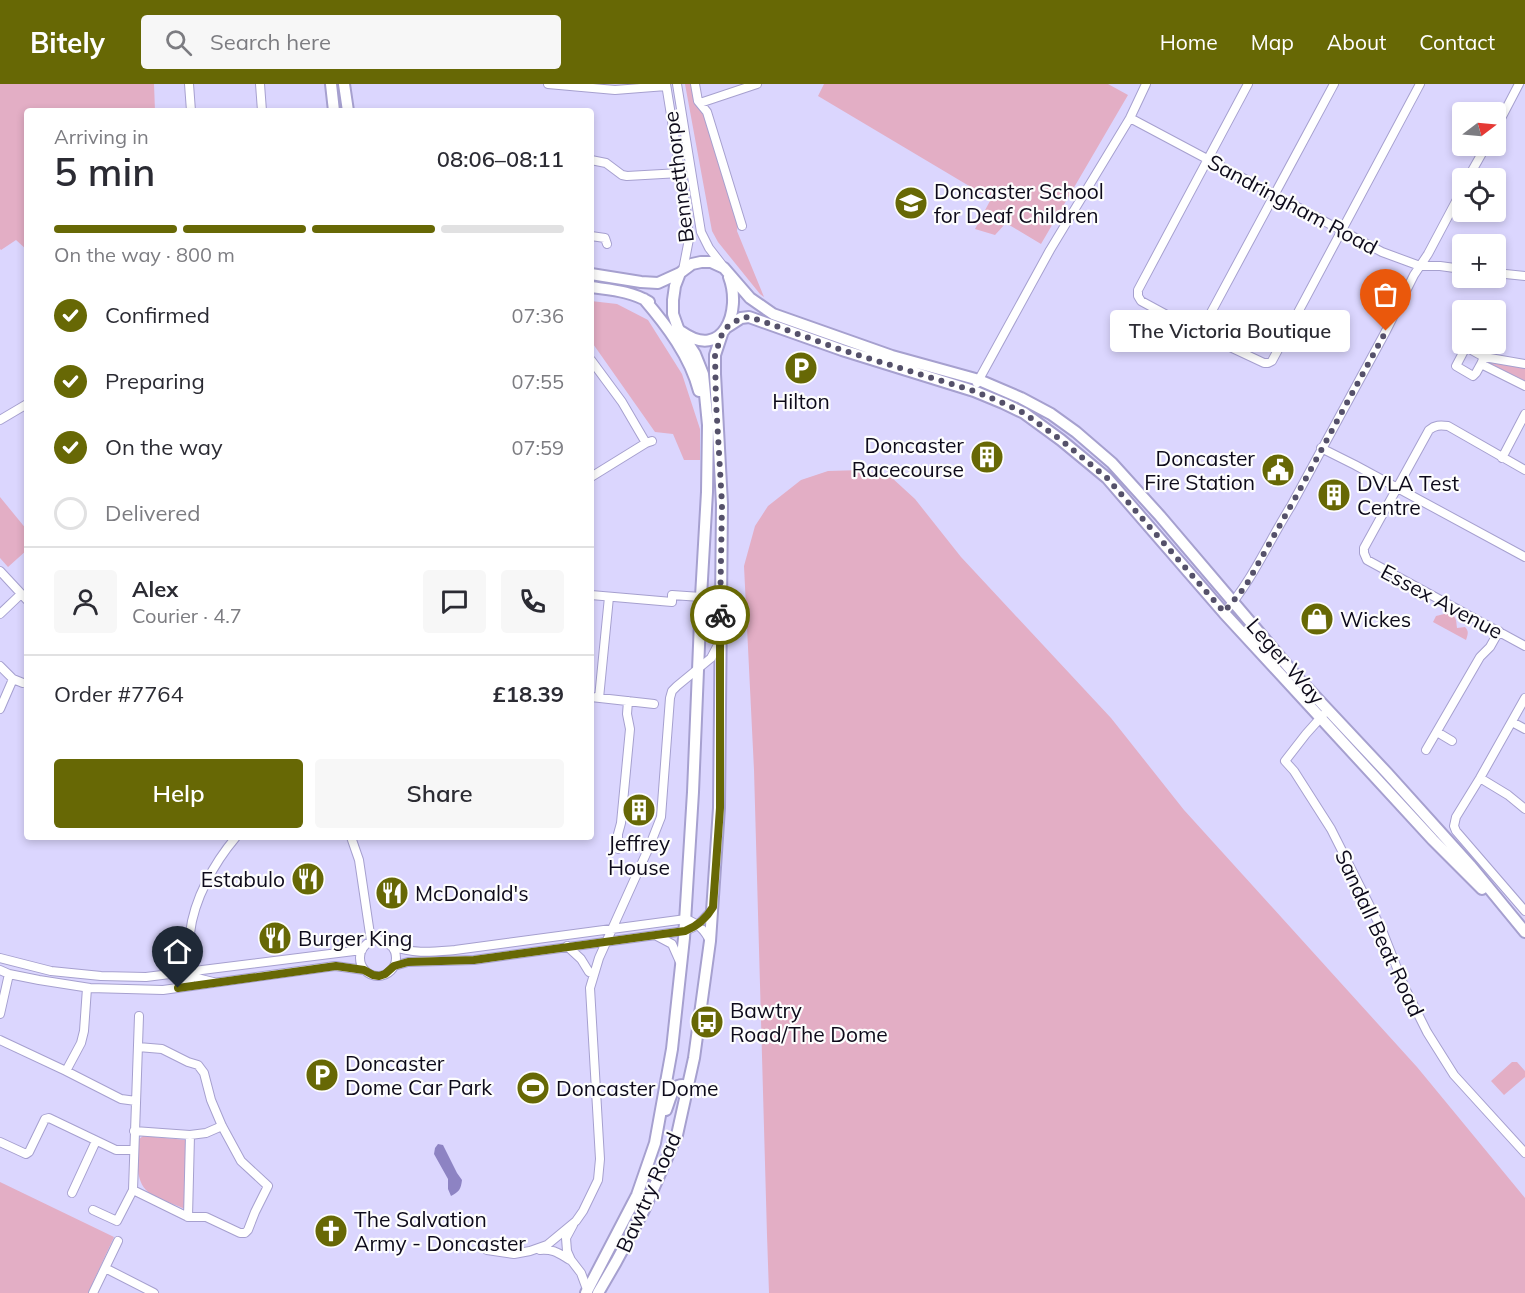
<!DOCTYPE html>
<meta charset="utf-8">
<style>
body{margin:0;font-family:Mulish,sans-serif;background:#f7f7f7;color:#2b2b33;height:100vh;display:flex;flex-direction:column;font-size:22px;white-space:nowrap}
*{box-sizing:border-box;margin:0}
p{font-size:20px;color:#7c7c81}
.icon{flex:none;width:33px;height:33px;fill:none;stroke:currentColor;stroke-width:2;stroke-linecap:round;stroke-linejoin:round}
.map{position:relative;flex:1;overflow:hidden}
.side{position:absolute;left:24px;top:24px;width:570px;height:732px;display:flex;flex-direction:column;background:#fff;border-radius:6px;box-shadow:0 3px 9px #0003}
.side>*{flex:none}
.needle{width:39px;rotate:74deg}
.fabs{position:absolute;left:1452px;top:18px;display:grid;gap:12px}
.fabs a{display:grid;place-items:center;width:54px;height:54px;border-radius:6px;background:#fff;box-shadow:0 3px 9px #0003;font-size:30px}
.pin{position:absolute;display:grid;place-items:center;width:51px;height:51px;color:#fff;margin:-62px -26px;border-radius:50% 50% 50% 0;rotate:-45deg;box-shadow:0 0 6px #0007}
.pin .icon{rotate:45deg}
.courier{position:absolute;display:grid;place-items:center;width:60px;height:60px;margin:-30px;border:4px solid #676805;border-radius:50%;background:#fff;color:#222;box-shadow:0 2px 8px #0007}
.bubble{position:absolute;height:42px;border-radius:6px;background:#fff;box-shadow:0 3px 9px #0003;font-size:20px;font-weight:600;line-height:42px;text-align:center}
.summary em{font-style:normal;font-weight:600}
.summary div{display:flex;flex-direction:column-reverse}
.summary{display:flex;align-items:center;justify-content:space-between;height:102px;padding:0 30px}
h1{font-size:39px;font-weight:600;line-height:45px}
.bar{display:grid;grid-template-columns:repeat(4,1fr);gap:9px 6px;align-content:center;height:72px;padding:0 30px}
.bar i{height:8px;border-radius:4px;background:#e1e1e2}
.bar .selected{background:#676805}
.bar p{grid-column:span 4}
.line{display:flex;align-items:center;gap:15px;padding:0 30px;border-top:2px solid #e1e1e2}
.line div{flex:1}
.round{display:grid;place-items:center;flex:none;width:63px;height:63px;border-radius:6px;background:#f7f7f7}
ol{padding:0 30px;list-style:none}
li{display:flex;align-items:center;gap:18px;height:66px}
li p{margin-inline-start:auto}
li .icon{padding:6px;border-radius:50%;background:#676805;color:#fff;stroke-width:4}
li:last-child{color:#7c7c81}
li i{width:33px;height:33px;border:3px solid #e1e1e2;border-radius:50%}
.primary-button{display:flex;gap:12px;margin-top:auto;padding:12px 30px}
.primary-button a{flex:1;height:69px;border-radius:6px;background:#676805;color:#fff;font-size:24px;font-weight:600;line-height:69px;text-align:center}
.primary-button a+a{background:#f7f7f7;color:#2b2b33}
header{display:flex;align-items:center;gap:36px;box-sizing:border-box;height:84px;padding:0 30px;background:#676805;color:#fff}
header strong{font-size:28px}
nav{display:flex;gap:33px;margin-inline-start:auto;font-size:21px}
.search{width:420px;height:54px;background:#f7f7f7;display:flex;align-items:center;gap:15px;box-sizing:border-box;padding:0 21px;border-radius:6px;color:#7c7c81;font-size:22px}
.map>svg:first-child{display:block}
</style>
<header>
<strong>Bitely</strong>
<div class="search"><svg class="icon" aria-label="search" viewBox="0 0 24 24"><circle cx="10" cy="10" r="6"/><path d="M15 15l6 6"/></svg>Search here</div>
<nav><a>Home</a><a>Map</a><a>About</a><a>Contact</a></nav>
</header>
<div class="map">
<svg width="1525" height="1209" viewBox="0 0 1525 1209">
<rect width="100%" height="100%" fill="#dbd6fe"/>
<path fill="#e3aec5" d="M 0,0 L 154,0 L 155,27 L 27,27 L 27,166 L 16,156 L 1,166 L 0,165 Z
M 685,0 L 691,0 L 697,20 L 703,25 L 738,139 L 737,147 L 764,213 L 760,210 L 718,158 L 712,147 Z
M 824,0 L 1108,0 L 1128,11 L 1041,160 L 1006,139 L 995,151 L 975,145 L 991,115 L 818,12 Z
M 591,217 L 617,220 L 648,236 L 682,290 L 700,345 L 700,376 L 684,376 L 673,350 L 655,348 L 591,257 Z
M 1491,278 L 1525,283 L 1525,298 L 1491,280 Z
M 862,386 L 891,393 L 915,415 L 961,473 L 1111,634 L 1184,726 L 1417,983 L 1525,1114 L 1525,1209 L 769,1209 L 767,1151 L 754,686 L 744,482 L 755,442 L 768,422 L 801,396 L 828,387 Z
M 0,413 L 27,446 L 27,466 L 8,483 L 0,474 Z
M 1448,529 C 1457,532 1456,536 1457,544 L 1465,543 C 1469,547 1468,550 1466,556 L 1433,538 L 1436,532 Z
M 1512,978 L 1517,978 L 1525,987 L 1525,993 L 1504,1011 L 1491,997 Z
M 143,1052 L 186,1056 L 185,1125 C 176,1121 152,1113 146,1106 C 134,1093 138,1071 139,1055 Z
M 0,1098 L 114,1153 L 88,1209 L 0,1209 Z"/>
<path fill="#8d83c3" d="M 438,1060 L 443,1061 L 457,1089 L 462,1096 C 461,1105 459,1108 451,1112 L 448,1105 L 448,1095 L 434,1070 L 435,1064 Z"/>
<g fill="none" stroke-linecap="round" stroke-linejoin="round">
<defs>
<path id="minor" d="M 189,0 L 191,27
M 260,0 L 262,27
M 548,0 L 615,6 L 666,2
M 666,0 L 686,124 L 689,155 L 683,186
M 677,0 L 701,148 L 709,164 L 723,182
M 695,0 L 698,17 L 707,28 L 742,142
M 1248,0 L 1138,206 L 1138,212 L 1141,217 L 1200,249 L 1264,279 L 1268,279 L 1272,277 L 1420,0
M 700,19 L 757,0
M 1130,34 L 1382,168 L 1420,182 L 1440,182 L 1462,185
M 1496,44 L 1519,0
M 591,76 L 606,79 L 622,91 L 627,92 L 680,89
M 1468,94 L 1486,62
M 591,152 L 605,154 L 607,160
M 1496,189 L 1525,192
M 1200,249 L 1334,0
M 591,276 L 622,318 L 646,359
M 1481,280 L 1476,289 L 1473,292 L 1456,282 L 1466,263 L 1484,273
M 1525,280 L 1484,273 L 1481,280 L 1525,302
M 977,299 L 1050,166 L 1130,34 L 1146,0
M 0,336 L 27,320
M 1321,364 L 1355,381 L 1525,473
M 1502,374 L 1525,330
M 1525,386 L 1448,342 C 1440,341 1435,341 1429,346 L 1364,464 L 1364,469 L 1367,476 L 1525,562
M 591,393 L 646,359 L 652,357
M 0,487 L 27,516
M 591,511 L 672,518 L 672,511 L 701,513
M 1224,529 C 1252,497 1269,457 1291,422 L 1386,247 L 1414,191 L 1428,170 L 1462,106
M 0,530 L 21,510
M 0,582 L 13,595 L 23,599
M 591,613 L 654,620
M 599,614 L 609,513
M 1525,614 L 1480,694 L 1456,733 L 1454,742 L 1456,747 L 1525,827
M 0,625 L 13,595
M 1323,631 L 1306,650 L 1285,677 L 1294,687 L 1331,745 L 1382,846 L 1404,902 L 1427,948 L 1454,991 L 1525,1069
M 1512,638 L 1525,645
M 1437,648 L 1452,657
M 1426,666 L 1480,573 L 1490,563 L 1499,547
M 1480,694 L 1508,711 L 1525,725
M 351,753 L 359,776 L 371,857
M 618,765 L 618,750 L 621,739 L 630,645 L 627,630 L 628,617
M 655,851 L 672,860 L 680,878
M360 874a18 18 0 1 1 36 0a18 18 0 1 1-36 0Z
M 391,862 C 415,870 430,868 455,866 L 686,835 C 698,840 704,845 710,857
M 567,862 L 581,875 L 589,888 L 593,890
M 0,874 L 51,887 L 101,892 L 146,893 L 362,866
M 394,882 L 408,878 L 474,876 L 685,847 L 698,841 L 711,827
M 0,886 L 9,890 L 39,896 L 90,904 L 163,906 L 335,882 L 364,886
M 190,888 L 197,894 L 213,898
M 181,903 L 190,896 C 191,880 189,865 190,849 C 194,815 214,779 236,753
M 0,930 L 9,890
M 0,956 L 66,987 L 121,1015 L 136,1017
M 66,987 L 81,959 L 84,947 L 87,904
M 134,1047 L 190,1051 L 206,1049 L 222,1042
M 0,1058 L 26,1070 L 29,1068 L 45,1035 L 49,1034 L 116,1066 L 133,1066
M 133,1106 L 188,1133 L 206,1133 L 240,1149 L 245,1149 L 248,1146 L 255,1128 L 268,1102 L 241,1077 L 222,1042 L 211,1016 L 204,989 L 198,981 L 188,978 L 162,965 L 138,963
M 72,1109 L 96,1057
M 93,1126 L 117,1137 L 133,1106 L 139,932
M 188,1133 L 190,1051
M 573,1141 L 566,1154 L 567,1167 L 571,1176 L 581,1189 L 588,1208
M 487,1166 L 514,1170 L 530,1167 L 547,1161 L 576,1137 L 583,1127 L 598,1096 L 600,1075 L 590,904 L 599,874 L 650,761 L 661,733 L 670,614 L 672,607 L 677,602 L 711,574 L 719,559
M 540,1166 C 554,1165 558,1169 570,1176
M 105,1184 L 154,1209
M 93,1209 L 118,1157"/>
<path id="highway" d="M 331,0 L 334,27
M 344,0 L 348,27
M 591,190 L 641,198 L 658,199 L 680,189
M 591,203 C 611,206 631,207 649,218
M 644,215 C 667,242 690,272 699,307
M 727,243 L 741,234 L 749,233 L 842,266 L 974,307 L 1003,319 L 1024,329 L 1061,356 L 1107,394 L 1224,529 L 1433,756 L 1482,805
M 682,248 C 723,277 742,227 729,193
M 666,1026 C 671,1014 672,997 688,1002
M 586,1209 L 637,1111 L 655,1059 L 672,965 L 684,854 L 693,708 L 701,513 L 707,408 L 708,341 L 703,290 L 695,270 L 678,244 L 673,230 L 673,216 L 675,202 L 680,189 L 692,180 L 701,178 L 711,178 L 724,184 L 750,214 L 773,230 L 892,272 L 979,296 L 1021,314 L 1051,330 L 1076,348 L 1112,379 L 1160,432 L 1297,593 L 1387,689 L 1470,781 L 1525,848
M 598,1209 L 616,1178 L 644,1126 L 677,1051 L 694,974 L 710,857 L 719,724 L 722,420 L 715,290 L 715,271 L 722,250"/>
</defs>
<use href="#minor" stroke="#a6a0cf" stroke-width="10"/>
<use href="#highway" stroke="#a6a0cf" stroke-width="14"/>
<use href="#minor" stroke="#fff" stroke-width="8"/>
<use href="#highway" stroke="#fff" stroke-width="10"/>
</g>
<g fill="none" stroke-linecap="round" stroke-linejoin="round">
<path stroke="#55516a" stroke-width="6" stroke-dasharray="0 10.8" d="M 720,531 L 722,420 L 716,318 L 715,271 L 722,250 L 727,243 L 741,234 L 749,233 L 762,237 L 842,266 L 974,307 L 1003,319 L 1024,329 L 1061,356 L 1107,394 L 1224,528 L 1245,503 L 1298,409 L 1386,247"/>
<path stroke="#676805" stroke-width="8" d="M 178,904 L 336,882 L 364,886 L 373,891 L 379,892 L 385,890 L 394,882 L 408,878 L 474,876 L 685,847 C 698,842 706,835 713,823 L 720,724 L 720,531"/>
</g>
<defs>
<symbol id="school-disc" viewBox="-11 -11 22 22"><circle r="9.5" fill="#676805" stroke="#fdfdfd"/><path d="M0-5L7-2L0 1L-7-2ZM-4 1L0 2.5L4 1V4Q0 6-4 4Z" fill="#fff"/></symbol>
<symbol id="parking-disc" viewBox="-11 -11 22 22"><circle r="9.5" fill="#676805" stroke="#fdfdfd"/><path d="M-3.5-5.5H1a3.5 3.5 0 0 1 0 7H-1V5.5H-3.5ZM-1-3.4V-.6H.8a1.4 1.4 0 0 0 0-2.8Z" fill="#fff"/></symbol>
<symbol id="building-disc" viewBox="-11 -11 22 22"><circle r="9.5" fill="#676805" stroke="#fdfdfd"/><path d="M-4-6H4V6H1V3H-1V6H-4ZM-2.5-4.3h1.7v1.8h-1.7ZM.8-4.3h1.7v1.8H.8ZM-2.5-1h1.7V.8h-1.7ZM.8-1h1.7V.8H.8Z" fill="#fff"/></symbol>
<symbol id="civic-disc" viewBox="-11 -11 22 22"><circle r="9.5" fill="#676805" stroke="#fdfdfd"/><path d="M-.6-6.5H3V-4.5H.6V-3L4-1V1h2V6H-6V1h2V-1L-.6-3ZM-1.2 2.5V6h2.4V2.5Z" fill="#fff"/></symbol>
<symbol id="shop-disc" viewBox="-11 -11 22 22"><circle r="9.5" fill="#676805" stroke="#fdfdfd"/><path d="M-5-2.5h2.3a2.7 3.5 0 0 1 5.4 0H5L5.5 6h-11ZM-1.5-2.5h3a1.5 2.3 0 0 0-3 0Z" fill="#fff"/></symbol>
<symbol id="restaurant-disc" viewBox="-11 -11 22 22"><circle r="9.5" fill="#676805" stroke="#fdfdfd"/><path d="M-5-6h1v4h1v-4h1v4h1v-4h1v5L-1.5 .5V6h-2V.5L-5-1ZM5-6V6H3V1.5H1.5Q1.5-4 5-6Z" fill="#fff"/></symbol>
<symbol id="bus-disc" viewBox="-11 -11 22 22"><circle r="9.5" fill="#676805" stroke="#fdfdfd"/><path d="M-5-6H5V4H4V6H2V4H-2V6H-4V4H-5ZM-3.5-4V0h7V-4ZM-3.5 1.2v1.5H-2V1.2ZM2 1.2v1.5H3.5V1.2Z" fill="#fff"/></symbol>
<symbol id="stadium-disc" viewBox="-11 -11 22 22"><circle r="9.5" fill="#676805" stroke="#fdfdfd"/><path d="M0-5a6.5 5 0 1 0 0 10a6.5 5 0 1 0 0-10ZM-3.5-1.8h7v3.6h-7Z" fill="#fff"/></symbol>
<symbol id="church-disc" viewBox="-11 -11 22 22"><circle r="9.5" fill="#676805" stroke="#fdfdfd"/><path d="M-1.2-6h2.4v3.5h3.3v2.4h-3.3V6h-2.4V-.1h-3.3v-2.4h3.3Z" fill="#fff"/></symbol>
</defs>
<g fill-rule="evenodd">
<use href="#school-disc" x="892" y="100" width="38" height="38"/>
<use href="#parking-disc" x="782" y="265" width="38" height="38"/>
<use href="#building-disc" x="968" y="354" width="38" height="38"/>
<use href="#civic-disc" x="1259" y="367" width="38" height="38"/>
<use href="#building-disc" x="1315" y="392" width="38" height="38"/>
<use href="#shop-disc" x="1298" y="516" width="38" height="38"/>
<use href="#building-disc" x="620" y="707" width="38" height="38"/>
<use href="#restaurant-disc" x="289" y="776" width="38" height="38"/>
<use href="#restaurant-disc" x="373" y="790" width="38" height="38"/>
<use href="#restaurant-disc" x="256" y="835" width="38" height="38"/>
<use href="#bus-disc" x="688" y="919" width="38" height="38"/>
<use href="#parking-disc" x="303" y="972" width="38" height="38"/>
<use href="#stadium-disc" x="514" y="985" width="38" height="38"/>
<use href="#church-disc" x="312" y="1128" width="38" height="38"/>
</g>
<g text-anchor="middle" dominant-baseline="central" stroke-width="4.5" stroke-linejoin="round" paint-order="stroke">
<g font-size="21" fill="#0d0a1a" stroke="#fdfdfd">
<text transform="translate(678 93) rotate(-97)">Bennetthorpe</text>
<text transform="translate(1293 120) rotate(28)">Sandringham Road</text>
<text transform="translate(1442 517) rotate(28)">Essex Avenue</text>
<text transform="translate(1286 577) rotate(49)">Leger Way</text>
<text transform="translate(1380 849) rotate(65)">Sandall Beat Road</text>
<text transform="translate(648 1108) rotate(-66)">Bawtry Road</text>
</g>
<g font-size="21" fill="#0d0a1a" stroke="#fdfdfd" text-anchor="start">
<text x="934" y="107">Doncaster School<tspan x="934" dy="24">for Deaf Children</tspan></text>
<text x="801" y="317" text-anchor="middle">Hilton</text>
<text x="964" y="361" text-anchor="end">Doncaster<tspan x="964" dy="24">Racecourse</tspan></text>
<text x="1255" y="374" text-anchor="end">Doncaster<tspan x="1255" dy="24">Fire Station</tspan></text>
<text x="1357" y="399">DVLA Test<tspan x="1357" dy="24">Centre</tspan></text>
<text x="1340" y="535">Wickes</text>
<text x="639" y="759" text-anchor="middle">Jeffrey<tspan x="639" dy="24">House</tspan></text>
<text x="285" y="795" text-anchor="end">Estabulo</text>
<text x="415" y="809">McDonald's</text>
<text x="298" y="854">Burger King</text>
<text x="730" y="926">Bawtry<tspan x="730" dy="24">Road/The Dome</tspan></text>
<text x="345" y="979">Doncaster<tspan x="345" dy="24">Dome Car Park</tspan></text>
<text x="556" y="1004">Doncaster Dome</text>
<text x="354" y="1135">The Salvation<tspan x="354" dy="24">Army - Doncaster</tspan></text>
</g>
</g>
</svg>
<div class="fabs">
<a><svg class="needle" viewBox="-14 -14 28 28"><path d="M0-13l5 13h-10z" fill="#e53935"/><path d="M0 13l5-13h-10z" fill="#7c7c81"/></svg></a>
<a><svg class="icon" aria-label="locate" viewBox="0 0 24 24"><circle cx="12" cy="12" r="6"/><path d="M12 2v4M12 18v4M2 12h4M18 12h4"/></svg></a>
<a>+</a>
<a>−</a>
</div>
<div class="pin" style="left:1386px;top:247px;background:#ea580c"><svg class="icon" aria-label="bag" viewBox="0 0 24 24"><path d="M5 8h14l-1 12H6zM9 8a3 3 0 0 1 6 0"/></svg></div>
<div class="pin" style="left:178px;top:904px;background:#1f2937"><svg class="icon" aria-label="home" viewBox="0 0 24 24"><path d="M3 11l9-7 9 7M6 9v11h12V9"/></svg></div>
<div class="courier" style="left:720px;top:531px"><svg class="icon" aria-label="bike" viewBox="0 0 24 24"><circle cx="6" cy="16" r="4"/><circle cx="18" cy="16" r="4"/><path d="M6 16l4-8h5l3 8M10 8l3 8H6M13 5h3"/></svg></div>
<div class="bubble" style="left:1110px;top:226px;width:240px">The Victoria Boutique</div>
<section class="side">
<div class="summary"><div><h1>5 min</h1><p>Arriving in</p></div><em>08:06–08:11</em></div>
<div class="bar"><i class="selected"></i><i class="selected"></i><i class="selected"></i><i></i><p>On the way · 800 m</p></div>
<ol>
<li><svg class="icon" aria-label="check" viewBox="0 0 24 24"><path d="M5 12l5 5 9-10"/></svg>Confirmed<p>07:36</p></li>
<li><svg class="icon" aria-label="check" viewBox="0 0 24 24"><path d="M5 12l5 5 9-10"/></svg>Preparing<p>07:55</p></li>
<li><svg class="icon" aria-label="check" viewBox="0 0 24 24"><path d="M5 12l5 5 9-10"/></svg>On the way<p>07:59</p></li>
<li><i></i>Delivered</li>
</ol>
<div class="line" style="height:108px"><a class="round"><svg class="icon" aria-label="person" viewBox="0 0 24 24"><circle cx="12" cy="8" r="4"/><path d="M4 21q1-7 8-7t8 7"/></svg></a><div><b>Alex</b><p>Courier · 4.7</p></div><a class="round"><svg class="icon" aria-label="chat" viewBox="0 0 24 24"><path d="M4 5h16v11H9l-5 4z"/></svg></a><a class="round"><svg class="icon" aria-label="phone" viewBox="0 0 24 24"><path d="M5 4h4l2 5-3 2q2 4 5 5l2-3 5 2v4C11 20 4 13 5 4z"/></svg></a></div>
<div class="line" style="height:78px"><div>Order #7764</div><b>£18.39</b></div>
<div class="primary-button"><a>Help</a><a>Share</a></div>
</section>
</div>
